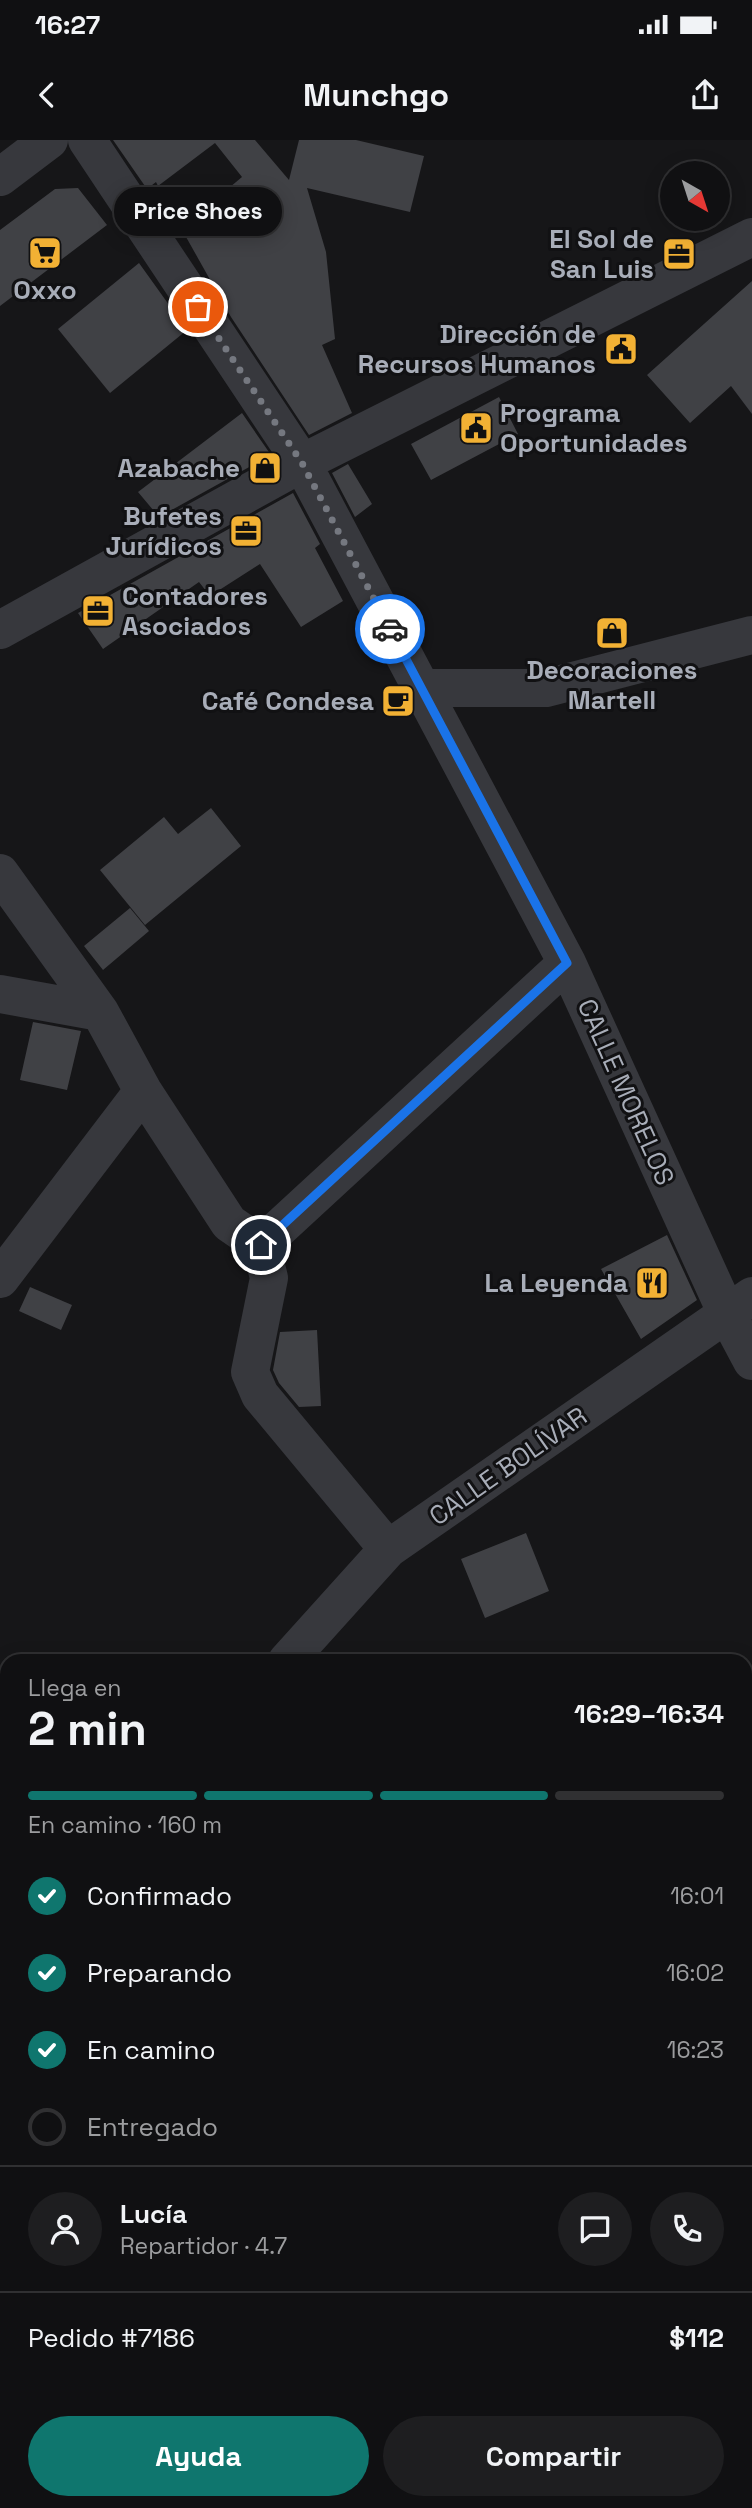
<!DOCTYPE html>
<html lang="es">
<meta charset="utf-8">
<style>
body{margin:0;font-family:"Space Grotesk",sans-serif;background:#1e1e20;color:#f1f3f6;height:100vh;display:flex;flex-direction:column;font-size:26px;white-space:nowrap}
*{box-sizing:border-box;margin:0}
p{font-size:23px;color:#9c9d9f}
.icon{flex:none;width:38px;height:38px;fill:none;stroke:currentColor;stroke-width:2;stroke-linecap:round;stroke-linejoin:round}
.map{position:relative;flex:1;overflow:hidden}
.drawer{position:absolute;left:0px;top:1514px;width:752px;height:856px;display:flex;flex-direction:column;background:#101012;border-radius:21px 21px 0 0;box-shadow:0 4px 18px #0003,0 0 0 2px #303032}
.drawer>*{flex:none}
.needle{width:46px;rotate:141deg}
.controls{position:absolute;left:660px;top:21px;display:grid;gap:14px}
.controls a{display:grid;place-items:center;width:70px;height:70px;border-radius:50%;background:#101012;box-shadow:0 4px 18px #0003,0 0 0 2px #303032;font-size:35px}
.pin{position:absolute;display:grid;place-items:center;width:60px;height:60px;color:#fff;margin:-30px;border:4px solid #fff;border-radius:50%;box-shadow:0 2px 7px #0007}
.courier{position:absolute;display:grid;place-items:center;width:70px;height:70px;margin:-35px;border:5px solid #1a73e8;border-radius:50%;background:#fff;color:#222;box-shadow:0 2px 9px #0007}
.bubble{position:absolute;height:49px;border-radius:24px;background:#101012;box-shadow:0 4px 18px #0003,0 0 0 2px #303032;font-size:23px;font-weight:700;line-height:49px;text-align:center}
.headline em{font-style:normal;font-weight:700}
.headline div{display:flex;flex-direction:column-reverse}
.headline{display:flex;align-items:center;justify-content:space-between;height:119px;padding:0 28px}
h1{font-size:46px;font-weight:700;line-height:52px}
.bar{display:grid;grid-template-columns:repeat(4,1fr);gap:10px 7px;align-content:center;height:84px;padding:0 28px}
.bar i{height:9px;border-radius:5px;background:#303032}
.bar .on{background:#0f766e}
.bar p{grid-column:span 4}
.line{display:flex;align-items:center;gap:18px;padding:0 28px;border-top:2px solid #303032}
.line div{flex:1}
.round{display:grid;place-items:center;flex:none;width:74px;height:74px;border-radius:37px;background:#1e1e20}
ol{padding:0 28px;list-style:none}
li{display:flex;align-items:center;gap:21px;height:77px}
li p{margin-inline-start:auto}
li .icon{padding:7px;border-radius:50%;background:#0f766e;color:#fff;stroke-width:4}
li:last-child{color:#9c9d9f}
li i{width:38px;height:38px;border:4px solid #303032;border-radius:50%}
.action{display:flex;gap:14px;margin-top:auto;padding:14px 28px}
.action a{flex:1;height:80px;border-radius:42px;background:#0f766e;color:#fff;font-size:28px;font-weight:700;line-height:80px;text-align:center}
.action a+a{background:#1e1e20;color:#f1f3f6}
.status{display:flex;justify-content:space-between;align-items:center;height:49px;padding:0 35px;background:#101012;direction:ltr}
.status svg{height:19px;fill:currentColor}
header{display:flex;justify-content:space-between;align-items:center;height:91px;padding:0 28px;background:#101012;font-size:32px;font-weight:700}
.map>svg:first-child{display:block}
</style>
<div class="status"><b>16:27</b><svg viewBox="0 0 49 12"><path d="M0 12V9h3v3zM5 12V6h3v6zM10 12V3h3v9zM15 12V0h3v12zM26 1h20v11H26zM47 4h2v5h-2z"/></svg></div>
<header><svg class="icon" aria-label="back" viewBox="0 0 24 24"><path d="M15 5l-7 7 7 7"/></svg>Munchgo<svg class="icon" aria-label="share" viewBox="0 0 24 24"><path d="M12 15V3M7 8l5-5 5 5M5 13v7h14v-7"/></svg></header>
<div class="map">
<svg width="752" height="2368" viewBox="0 0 752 2368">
<rect width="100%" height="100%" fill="#161618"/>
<path fill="#404145" d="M 113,0 L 255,0 L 289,40 L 299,0 L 356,0 L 424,16 L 410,72 L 307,48 L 326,112 L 335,199 L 322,205 L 352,273 L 309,295 L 231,177 L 181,88 L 242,37 L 215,3 L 158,46 L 156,42 L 147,49 Z
M 78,48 L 107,85 L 0,166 L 0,90 L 55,49 Z
M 139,123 L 187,190 L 110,253 L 58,189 Z
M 752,141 L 752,274 L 731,246 L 690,283 L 647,235 Z
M 499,257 L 518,294 L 431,340 L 411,304 Z
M 242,273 L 271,315 L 159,377 L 138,352 Z
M 348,324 L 372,364 L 355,377 L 332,333 Z
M 293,353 L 320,404 L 315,408 L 343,461 L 301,487 L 260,424 L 210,456 L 199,442 L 103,509 L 78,473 Z
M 211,668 L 241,706 L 145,785 L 100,730 L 164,677 L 178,694 Z
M 130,768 L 149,791 L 103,830 L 84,806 Z
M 33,882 L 81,891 L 67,950 L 20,940 Z
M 667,1095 L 697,1160 L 641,1199 L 601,1129 Z
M 30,1147 L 72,1165 L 61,1190 L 19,1171 Z
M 317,1190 L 321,1266 L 299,1267 L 279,1243 L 273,1230 L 280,1192 Z
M 526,1393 L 549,1451 L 485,1478 L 461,1419 Z"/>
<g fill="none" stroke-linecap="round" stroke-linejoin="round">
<path stroke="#37383d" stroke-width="38" d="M 87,0 L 302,323 L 567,823 L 727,1174 L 752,1221
M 0,490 L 302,323 L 752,97
M 422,548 L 546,548 L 752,495
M 0,733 L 100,872 L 143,951 L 229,1083 L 261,1105 L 269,1138 L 250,1232 L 260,1255 L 388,1409
M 0,854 L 100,872
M 261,1105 L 567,823
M 0,1139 L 143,951
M 287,1521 L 388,1409 L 752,1156
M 746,1601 L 752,1597
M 0,1771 L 7,1765
M 0,2047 L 7,2042
M 746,2257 L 752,2253
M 729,2362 L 733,2368
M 565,2368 L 574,2362"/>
<path stroke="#37383d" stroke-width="38" d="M 0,37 L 49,0"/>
</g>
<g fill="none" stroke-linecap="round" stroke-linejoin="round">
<path stroke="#757880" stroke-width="7" stroke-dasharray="0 12.6" d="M 198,167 L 302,323 L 390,489"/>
<path stroke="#1a73e8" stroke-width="9" d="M 261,1105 L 567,823 L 390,489"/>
</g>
<defs>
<symbol id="supermarket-square" viewBox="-11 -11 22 22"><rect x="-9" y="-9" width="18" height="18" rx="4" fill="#f2b134" stroke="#111113"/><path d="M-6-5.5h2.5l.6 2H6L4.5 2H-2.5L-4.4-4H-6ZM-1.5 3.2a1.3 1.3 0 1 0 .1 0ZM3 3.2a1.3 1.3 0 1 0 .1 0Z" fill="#111"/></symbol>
<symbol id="office-square" viewBox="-11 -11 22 22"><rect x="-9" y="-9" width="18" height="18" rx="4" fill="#f2b134" stroke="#111113"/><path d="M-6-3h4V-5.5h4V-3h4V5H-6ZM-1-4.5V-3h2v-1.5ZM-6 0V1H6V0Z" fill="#111"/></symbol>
<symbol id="civic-square" viewBox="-11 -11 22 22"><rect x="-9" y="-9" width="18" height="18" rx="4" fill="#f2b134" stroke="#111113"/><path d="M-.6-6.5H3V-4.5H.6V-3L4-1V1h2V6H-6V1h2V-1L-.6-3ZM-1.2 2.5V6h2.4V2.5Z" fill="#111"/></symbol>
<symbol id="shop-square" viewBox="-11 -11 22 22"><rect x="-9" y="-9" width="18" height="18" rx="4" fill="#f2b134" stroke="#111113"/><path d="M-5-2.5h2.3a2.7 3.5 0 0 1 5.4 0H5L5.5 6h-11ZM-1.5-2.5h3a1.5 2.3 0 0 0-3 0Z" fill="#111"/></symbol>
<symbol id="cafe-square" viewBox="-11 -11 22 22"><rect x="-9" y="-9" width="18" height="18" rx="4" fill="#f2b134" stroke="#111113"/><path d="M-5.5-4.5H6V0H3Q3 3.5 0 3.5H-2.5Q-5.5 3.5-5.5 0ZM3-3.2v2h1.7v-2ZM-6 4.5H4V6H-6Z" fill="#111"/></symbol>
<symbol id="restaurant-square" viewBox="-11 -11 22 22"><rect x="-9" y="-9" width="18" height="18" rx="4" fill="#f2b134" stroke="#111113"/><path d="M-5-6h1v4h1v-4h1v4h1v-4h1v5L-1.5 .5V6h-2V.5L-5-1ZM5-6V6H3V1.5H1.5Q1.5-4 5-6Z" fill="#111"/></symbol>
</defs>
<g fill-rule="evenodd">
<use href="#supermarket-square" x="26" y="94" width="38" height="38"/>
<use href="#office-square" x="660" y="95" width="38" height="38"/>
<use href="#civic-square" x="602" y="190" width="38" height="38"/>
<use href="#civic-square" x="457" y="269" width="38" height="38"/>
<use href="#shop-square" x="246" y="309" width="38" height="38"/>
<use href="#office-square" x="227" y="372" width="38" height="38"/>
<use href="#office-square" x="79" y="452" width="38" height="38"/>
<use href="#shop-square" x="593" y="474" width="38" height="38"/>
<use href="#cafe-square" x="379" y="542" width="38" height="38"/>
<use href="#restaurant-square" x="633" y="1124" width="38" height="38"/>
</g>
<g text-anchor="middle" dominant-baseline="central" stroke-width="6" stroke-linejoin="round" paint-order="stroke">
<g font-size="26" font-weight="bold" fill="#a8adb8" stroke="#111113" text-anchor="end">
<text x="654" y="99">El Sol de<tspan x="654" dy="30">San Luis</tspan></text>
<text x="45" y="150" text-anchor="middle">Oxxo</text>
<text x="596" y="194">Dirección de<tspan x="596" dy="30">Recursos Humanos</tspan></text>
<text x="500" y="273" text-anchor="start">Programa<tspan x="500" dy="30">Oportunidades</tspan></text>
<text x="240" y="328">Azabache</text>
<text x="222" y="376">Bufetes<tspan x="222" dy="30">Jurídicos</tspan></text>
<text x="122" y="456" text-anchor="start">Contadores<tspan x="122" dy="30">Asociados</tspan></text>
<text x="612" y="530" text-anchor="middle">Decoraciones<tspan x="612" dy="30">Martell</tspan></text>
<text x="374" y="561">Café Condesa</text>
<text x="628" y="1143">La Leyenda</text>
</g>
<g font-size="26" fill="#a8adb8" stroke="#111113">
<text transform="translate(626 952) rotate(66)">CALLE MORELOS</text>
<text transform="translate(508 1326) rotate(-35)">CALLE BOLÍVAR</text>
</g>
</g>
</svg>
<div class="controls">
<a><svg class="needle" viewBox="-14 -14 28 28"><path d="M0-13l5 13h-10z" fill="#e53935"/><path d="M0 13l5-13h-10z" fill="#9c9d9f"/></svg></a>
</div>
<div class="pin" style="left:198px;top:167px;background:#ea580c"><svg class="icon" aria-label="bag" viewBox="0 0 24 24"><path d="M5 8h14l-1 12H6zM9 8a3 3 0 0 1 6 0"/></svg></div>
<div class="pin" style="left:261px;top:1105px;background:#1f2937"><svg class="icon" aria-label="home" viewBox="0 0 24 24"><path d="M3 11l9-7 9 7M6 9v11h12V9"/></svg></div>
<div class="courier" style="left:390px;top:489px"><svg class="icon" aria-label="car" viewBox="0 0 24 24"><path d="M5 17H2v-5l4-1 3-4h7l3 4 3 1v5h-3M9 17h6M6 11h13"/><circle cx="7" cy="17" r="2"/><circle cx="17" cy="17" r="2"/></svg></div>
<div class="bubble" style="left:114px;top:47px;width:168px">Price Shoes</div>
<section class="drawer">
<div class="headline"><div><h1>2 min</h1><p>Llega en</p></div><em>16:29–16:34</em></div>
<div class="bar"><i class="on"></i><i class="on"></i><i class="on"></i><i></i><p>En camino · 160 m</p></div>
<ol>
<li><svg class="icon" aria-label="check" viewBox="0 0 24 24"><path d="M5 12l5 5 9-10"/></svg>Confirmado<p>16:01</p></li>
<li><svg class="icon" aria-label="check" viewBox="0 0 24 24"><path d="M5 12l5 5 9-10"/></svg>Preparando<p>16:02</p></li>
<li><svg class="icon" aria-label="check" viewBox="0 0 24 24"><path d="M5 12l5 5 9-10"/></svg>En camino<p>16:23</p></li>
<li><i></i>Entregado</li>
</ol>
<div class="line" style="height:126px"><a class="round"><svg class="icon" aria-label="person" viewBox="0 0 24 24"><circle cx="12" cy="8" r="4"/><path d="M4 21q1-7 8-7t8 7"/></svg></a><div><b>Lucía</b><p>Repartidor · 4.7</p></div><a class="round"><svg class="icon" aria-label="chat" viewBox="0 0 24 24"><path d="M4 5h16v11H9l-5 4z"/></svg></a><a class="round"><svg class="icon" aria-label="phone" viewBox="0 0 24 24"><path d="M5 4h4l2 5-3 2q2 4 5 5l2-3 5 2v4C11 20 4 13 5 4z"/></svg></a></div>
<div class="line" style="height:91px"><div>Pedido #7186</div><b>$112</b></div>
<div class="action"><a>Ayuda</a><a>Compartir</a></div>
</section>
</div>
